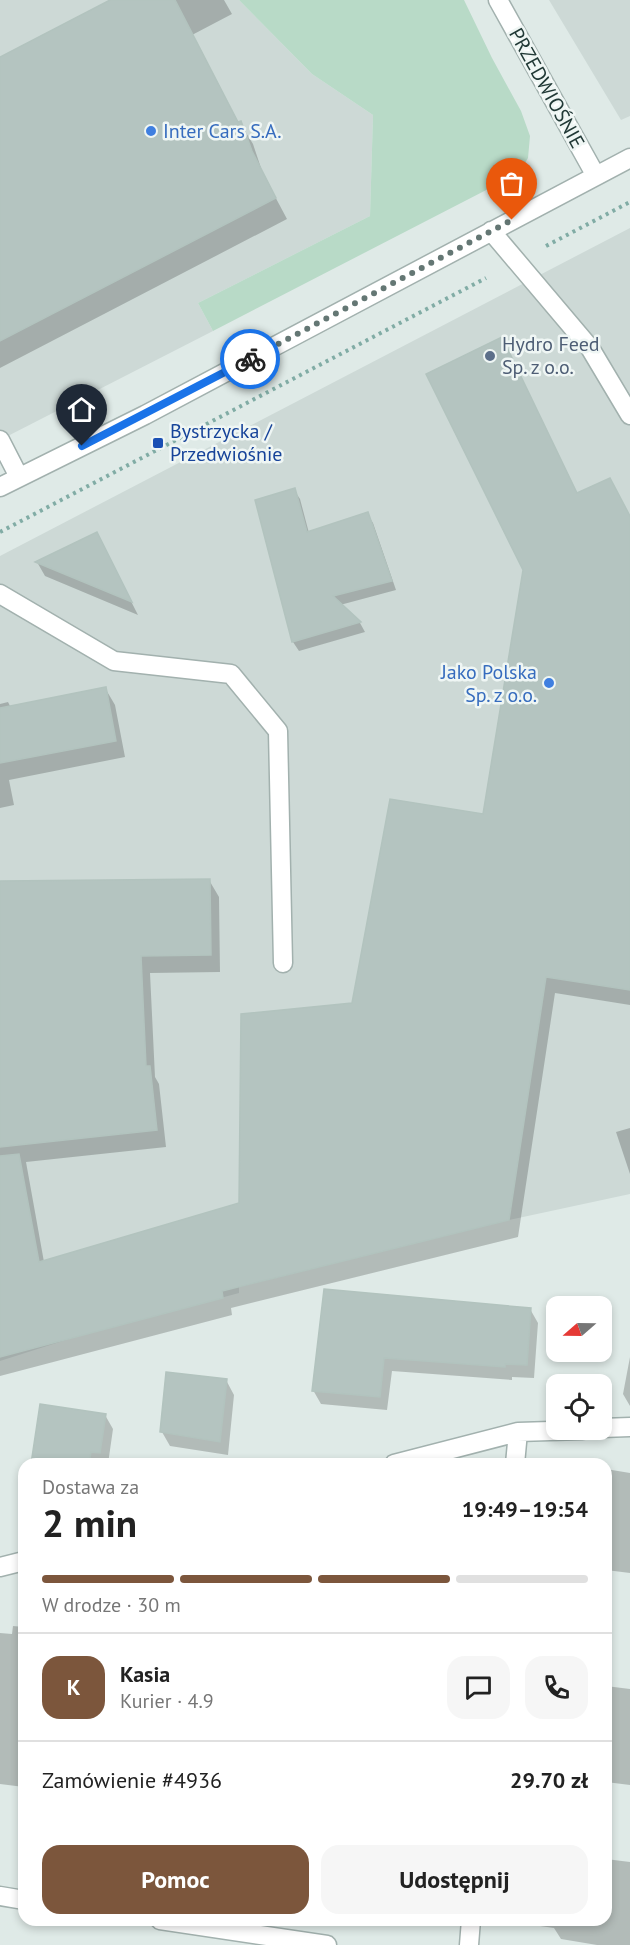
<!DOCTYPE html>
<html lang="pl">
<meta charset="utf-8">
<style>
body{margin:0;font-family:"PT Sans",sans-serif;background:#f6f6f6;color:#222;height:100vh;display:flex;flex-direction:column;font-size:22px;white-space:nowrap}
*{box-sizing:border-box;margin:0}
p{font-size:20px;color:#767676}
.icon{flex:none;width:33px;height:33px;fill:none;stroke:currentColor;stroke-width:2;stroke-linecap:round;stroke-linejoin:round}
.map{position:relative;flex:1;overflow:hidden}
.details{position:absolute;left:18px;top:1458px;width:594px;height:468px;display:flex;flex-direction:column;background:#fff;border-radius:18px;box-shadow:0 3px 9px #0003}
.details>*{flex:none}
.needle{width:39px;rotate:250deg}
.controls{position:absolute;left:546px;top:1296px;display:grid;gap:12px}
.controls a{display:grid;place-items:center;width:66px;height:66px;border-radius:12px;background:#fff;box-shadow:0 3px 9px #0003;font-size:30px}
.pin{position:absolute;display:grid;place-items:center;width:51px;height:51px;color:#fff;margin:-62px -26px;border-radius:50% 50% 50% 0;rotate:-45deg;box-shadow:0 0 6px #0007}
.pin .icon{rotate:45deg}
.courier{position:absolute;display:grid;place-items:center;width:60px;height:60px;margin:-30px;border:4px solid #1a73e8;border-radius:50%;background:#fff;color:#222;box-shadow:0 2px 8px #0007}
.headline em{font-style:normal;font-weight:700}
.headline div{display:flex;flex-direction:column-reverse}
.headline{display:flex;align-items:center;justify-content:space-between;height:102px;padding:0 24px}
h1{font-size:39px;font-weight:700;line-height:45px}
.bar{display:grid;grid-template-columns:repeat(4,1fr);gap:9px 6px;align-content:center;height:72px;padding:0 24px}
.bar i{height:8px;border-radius:4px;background:#e0e0e0}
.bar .on{background:#7c563c}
.bar p{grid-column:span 4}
.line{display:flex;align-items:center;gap:15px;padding:0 24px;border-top:2px solid #e0e0e0}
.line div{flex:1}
.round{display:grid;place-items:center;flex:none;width:63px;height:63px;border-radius:18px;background:#f6f6f6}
.button{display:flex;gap:12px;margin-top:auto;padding:12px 24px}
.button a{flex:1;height:69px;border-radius:18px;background:#7c563c;color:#fff;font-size:24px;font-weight:700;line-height:69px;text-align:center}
.button a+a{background:#f6f6f6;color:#222}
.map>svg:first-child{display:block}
</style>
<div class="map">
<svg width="630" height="1945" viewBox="0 0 630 1945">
<rect width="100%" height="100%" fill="#dfeae7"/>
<path fill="#cdd9d6" d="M 0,0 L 239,0 L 312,74 L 373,115 L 370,216 L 198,303 L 213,331 L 0,440 Z
M 549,0 L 630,0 L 630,116 L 621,120 Z
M 630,228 L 630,1194 L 509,1220 L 239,1287 L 239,1293 L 72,1338 L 0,1361 L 0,556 Z"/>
<path fill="#b8dac7" d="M 239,0 L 464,0 L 492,58 L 521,111 L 530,136 L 528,158 L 519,173 L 213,331 L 198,303 L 370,216 L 373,115 L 312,74 Z"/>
<path fill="#0003" d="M 114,0 L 224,0 L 232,14 L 192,35 L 239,124 L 240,123 L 253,144 L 263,174 L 287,219 L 0,368 L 0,59 Z
M 294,490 L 300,499 L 309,533 L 367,514 L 373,523 L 396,590 L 340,605 L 360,623 L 365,632 L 299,651 L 293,642 L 256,501 Z
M 577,494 L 630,518 L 630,1005 L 555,993 L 518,1237 L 231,1308 L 232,1315 L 0,1376 L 0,882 L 209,880 L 219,897 L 220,972 L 150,973 L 155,1077 L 159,1084 L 166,1147 L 26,1162 L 44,1262 L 240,1204 L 353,1004 L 484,816 Z
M 104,548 L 138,615 L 45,576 L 37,562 Z
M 105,688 L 115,705 L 125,757 L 9,780 L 14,805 L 0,808 L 0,704 L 8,702 L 11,708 Z
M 630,1128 L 630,1174 L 616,1132 Z
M 325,1291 L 530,1309 L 538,1323 L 534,1378 L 512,1377 L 512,1380 L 392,1371 L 387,1410 L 321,1404 L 313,1390 Z
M 630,1357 L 630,1406 L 623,1394 Z
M 226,1380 L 234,1395 L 228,1455 L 170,1446 L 162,1432 Z
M 105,1415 L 113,1429 L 108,1464 L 32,1464 Z
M 606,1469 L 630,1473 L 630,1573 L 606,1570 Z
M 13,1626 L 24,1627 L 24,1787 L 0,1784 L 0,1633 L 12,1634 Z
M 606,1686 L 630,1689 L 630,1785 L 606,1782 Z
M 606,1859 L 630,1862 L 630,1945 L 597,1945 L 561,1939 L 554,1928 L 526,1924 L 524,1920 L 606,1920 Z"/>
<path fill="#b4c4c0" stroke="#b2c3be" stroke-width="1.5" d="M 110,0 L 175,0 L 238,122 L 241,121 L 252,151 L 276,198 L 0,341 L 0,57 Z
M 502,337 L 577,493 L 610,478 L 630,516 L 630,990 L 546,977 L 509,1220 L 222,1291 L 223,1298 L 0,1357 L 0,1156 L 19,1154 L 39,1262 L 239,1203 L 241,1014 L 352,1003 L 390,799 L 483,814 L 523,570 L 426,374 Z
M 295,488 L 307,532 L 368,512 L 392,581 L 333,596 L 361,622 L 292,642 L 255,500 Z
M 97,532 L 132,602 L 35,562 Z
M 106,687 L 116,741 L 0,763 L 0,708 Z
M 210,879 L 211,955 L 141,956 L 146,1066 L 150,1066 L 157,1130 L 0,1147 L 0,881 Z
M 324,1289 L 531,1308 L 527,1365 L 505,1364 L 505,1367 L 384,1358 L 380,1397 L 312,1391 Z
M 166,1372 L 227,1379 L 220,1442 L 160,1432 Z
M 40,1404 L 106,1414 L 100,1453 L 91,1452 L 89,1464 L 31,1464 Z"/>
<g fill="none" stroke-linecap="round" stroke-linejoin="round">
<defs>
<path id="minor" d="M 498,0 L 596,176
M 491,231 L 590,348 L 630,415
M 0,440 L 19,477
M 0,487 L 145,415 L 630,158
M 0,594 L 114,661 L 231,674 L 278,731 L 283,963
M 602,1428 L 630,1427
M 394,1464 L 518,1432 L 582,1430
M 515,1464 L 518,1432
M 0,1567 L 24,1561
M 0,1896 L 24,1900
M 160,1920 L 327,1945
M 469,1945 L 471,1920"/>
</defs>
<use href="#minor" stroke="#a2b1ae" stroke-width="21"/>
<path stroke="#81aca5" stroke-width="4" stroke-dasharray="3 4.5" stroke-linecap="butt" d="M 546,246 L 630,202
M 0,532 L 486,278"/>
<use href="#minor" stroke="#fff" stroke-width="18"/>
</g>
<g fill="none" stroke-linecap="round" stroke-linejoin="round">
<path stroke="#647774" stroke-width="6" stroke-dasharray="0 10.8" d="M 250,359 L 512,220"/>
<path stroke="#1a73e8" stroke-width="8" d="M 82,446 L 250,359"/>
</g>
<g fill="#3f7fe0" stroke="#eff6f4" stroke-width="2">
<circle cx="151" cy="131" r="6"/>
<circle cx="549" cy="683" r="6"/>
</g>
<circle fill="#5c6f8a" stroke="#eff6f4" stroke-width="2" cx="490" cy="356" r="6"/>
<rect fill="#1a4fb4" stroke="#eff6f4" stroke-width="2" x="152" y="437" width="12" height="12" rx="3"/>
<g text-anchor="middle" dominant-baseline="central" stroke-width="5" stroke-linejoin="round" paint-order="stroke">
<g font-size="20" fill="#213936" stroke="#eff6f4">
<text transform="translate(547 88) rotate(61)">PRZEDWIOŚNIE</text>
</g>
<g font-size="20" fill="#366cbe" stroke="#eff6f4" text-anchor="start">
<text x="163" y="131">Inter Cars S.A.</text>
<text x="537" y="672" text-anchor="end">Jako Polska<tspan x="537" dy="23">Sp. z o.o.</tspan></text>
</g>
<g font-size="20" fill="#4e5e75" stroke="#eff6f4" text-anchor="start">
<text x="502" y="344">Hydro Feed<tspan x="502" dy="23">Sp. z o.o.</tspan></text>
</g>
<g font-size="20" fill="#164399" stroke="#eff6f4" text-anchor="start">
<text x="170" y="431">Bystrzycka /<tspan x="170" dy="23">Przedwiośnie</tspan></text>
</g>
</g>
</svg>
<div class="controls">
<a><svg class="needle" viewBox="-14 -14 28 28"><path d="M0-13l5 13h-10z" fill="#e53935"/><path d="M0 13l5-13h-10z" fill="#767676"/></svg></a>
<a><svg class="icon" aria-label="locate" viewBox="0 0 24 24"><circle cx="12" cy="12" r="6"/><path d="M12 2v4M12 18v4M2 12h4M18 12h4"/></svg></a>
</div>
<div class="pin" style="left:512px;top:220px;background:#ea580c"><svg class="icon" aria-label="bag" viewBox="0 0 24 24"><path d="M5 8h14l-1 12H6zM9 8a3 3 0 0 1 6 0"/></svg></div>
<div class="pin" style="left:82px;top:446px;background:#1f2937"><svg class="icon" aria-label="home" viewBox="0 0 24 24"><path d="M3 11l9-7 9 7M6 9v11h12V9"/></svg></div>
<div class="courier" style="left:250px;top:359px"><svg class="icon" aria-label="bike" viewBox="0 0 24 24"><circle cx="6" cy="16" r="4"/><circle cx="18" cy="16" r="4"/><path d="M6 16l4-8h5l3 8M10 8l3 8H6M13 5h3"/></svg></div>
<section class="details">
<div class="headline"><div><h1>2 min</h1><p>Dostawa za</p></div><em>19:49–19:54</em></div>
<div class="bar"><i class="on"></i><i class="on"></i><i class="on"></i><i></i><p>W drodze · 30 m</p></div>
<div class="line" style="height:108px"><b class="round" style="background:#7c563c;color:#fff">K</b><div><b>Kasia</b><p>Kurier · 4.9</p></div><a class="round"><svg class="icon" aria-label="chat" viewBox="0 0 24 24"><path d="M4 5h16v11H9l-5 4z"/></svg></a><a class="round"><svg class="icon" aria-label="phone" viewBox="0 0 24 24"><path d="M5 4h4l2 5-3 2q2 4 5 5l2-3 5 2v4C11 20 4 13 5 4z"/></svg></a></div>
<div class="line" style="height:78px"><div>Zamówienie #4936</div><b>29.70 zł</b></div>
<div class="button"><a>Pomoc</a><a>Udostępnij</a></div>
</section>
</div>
